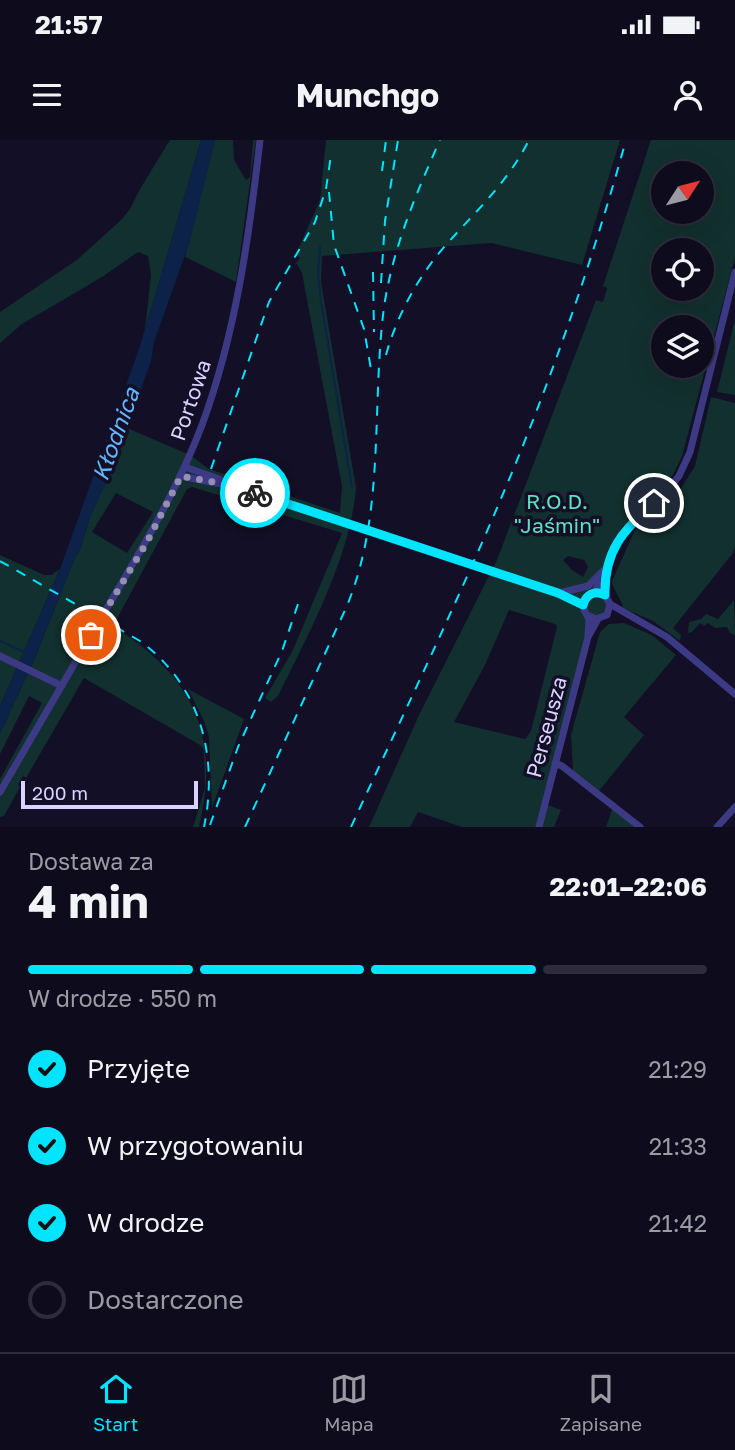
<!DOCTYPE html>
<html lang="pl">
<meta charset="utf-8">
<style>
body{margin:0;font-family:"Golos Text",sans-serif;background:#171425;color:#f1f3f6;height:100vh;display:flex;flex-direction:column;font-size:26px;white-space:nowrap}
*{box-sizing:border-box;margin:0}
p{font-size:23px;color:#9b9ba3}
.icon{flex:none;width:38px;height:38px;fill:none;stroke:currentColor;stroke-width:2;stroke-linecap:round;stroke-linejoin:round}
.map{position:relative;height:687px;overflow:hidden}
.panel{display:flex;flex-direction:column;background:#0e0b1c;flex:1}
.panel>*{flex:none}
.needle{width:46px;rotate:54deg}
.controls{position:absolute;left:651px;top:21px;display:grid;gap:14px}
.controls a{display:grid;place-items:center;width:63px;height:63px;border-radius:50%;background:#0e0b1c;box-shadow:0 7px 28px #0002,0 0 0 2px #2e2b3b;font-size:35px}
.scale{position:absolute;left:21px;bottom:18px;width:177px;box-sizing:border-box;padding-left:7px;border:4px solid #d9d4ff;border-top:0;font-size:19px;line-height:24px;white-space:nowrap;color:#d9d4ff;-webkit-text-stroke:5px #130f26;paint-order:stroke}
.pin{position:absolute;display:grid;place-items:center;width:60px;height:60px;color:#fff;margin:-30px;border:4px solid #fff;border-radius:50%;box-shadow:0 2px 7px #0007}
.courier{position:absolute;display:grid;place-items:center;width:70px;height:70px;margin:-35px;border:5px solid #00e5ff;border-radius:50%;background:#fff;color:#222;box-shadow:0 2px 9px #0007}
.summary em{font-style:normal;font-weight:700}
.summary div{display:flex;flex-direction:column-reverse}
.summary{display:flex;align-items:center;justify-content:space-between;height:119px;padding:0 28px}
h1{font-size:46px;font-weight:700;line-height:52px}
.bar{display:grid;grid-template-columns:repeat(4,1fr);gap:10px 7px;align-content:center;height:84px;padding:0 28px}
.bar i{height:9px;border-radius:5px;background:#2e2b3b}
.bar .active{background:#00e5ff}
.bar p{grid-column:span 4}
ol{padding:0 28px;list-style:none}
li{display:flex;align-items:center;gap:21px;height:77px}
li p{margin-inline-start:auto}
li .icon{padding:7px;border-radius:50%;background:#00e5ff;color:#111;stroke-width:4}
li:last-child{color:#9b9ba3}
li i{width:38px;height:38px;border:4px solid #2e2b3b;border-radius:50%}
.status{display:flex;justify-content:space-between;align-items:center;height:49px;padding:0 35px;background:#0e0b1c;direction:ltr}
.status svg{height:19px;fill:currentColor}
header{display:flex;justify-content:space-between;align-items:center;height:91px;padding:0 28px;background:#0e0b1c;font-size:32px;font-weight:700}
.menu{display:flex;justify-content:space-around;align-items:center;height:98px;border-top:2px solid #2e2b3b;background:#0e0b1c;font-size:19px;color:#9b9ba3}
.menu a{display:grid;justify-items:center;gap:4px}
.menu .active{color:#00e5ff}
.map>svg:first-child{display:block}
</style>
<div class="status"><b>21:57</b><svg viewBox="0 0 49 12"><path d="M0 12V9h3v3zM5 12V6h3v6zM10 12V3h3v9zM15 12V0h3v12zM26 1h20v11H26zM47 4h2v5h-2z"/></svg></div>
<header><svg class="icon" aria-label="menu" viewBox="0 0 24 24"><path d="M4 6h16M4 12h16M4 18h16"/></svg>Munchgo<svg class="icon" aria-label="person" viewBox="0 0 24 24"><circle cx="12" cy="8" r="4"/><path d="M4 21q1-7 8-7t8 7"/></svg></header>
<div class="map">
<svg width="735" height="687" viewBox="0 0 735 687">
<rect width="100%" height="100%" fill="#130f26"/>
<path fill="#12302f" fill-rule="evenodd" d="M 170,0 L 201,0 L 145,190 L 151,135 L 148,116 L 138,112 L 102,137 L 22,184 L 0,203 L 0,172 L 78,119 L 121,80 L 130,69 L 140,49 Z
M 215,0 L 233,0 L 234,20 L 246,40 L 250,37 L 253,0 L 256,0 L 236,142 L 185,117 Z
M 326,0 L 620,0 L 582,125 L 491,103 L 322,116 L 321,142 L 356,348 C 350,418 309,493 278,556 L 271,562 L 265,558 L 293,510 L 342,393 L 192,347 L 187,349 L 113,486 C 193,537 221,594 199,687 L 193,687 L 205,648 L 204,610 L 200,605 L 84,538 L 26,638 L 23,636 L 18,645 L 20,647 L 4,676 L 0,677 L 0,639 L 42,563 L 29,556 L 0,614 L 0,593 L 35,518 L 76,415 L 80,410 L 89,380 L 127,288 L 190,315 L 209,329 L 340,373 L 342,346 L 302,133 L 296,123 L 300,118 L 296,114 L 320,60 ZM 116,353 L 153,372 L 127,413 L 92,392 Z
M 651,0 L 735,0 L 735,118 L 682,316 L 673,335 L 655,356 L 658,360 L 630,384 L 607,431 L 604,452 L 610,461 L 602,478 L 588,497 L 545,664 L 561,670 L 554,687 L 462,687 L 418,672 L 410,687 L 369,687 L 419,575 L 497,420 L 596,160 L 603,162 L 607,148 L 603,146 L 604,143 ZM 663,33 L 702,33 L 702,72 L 663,72 ZM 663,110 L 702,110 L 702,149 L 663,149 ZM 663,187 L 702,187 L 702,226 L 663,226 ZM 568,416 L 584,420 L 588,427 L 583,437 L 572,430 L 563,420 ZM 509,470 L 555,484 L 557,487 L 531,591 L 525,599 L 454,582 L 485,525 Z
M 735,179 L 735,255 L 717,252 Z
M 711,257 L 735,263 L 735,405 L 733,413 L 673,488 L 681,495 L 680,501 L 653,481 L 623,468 C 622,459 613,451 612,441 L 635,390 L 678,353 L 695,326 Z
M 0,415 L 44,435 L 51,435 L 60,429 L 0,566 Z
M 734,460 L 735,495 L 730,493 L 727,487 L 715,488 L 708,483 L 704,486 L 700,483 L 692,492 L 688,493 L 689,482 L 701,479 L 706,474 L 718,479 Z
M 624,483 L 652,495 L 676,515 L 624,577 L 644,595 L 599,651 L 573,631 L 571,595 L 600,492 L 609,484 Z
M 188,549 L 244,579 L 212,668 L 209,597 L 204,581 Z
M 613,667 L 640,687 L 606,687 Z"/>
<path fill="#0c2248" d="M 201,0 L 215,0 L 190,101 L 154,202 L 151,221 L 112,330 L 89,380 L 80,410 L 76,415 L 35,518 L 0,593 L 0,566 L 60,429 L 139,209 Z"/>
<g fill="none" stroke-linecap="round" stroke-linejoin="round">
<path stroke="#0c2248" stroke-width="2" d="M 320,107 L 318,133 L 321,161 L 352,348
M 0,501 L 24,512"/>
<path stroke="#3d3a85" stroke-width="7" d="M 185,327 L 312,372
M 181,336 L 221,344
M 496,432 L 558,453 L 583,465
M 595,452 L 621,395 L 670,347 L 679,336 L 690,312 L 735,132
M 559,453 L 588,446 L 603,431
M 610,464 L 667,497 L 735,554
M 587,475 L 596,479 L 607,475 L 610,464 L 605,455 L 593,453 L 585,460 L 584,470 L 589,479 L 588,496
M 0,516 L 62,546
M 555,623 L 562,626 L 640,687
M 0,652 C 34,594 67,536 101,478 C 138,415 176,354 202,285 C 236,193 249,97 260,0
M 539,687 L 588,497 L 598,479
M 717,687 L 735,667"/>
<path stroke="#00e5ff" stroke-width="2" stroke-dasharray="10 9" stroke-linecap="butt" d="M 382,31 L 386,0
M 329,52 L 334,105 L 364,189 L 372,235
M 373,132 L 374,192
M 381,143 L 385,81 L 398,0
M 386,215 C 397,175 418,137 445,106 C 476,71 508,42 529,0
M 211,329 L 269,162 L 315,82 L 326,49 L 331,15
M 0,421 L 140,501 C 200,545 219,616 204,687
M 210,685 L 238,607 L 282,511 L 300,458
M 245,687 L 346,468 C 386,374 371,267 384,167 C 393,107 416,54 440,0
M 351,687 C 406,568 463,451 513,330 C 557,223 595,112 626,0"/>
<path stroke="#3d3a85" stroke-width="7" d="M 312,372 L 496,432"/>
</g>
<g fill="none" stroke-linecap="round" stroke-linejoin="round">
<path stroke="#948fb3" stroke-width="7" stroke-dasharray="0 12.6" d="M 91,495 L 147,402 L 181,336 L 234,346 L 255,353"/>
<path stroke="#00e5ff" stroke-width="9" d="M 255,353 L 558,453 L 583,465 C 586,454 595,450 605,455 C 604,411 623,390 654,363"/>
</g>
<g text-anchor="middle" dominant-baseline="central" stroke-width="7" stroke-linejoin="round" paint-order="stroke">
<g font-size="21" fill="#d9d4ff" stroke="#130f26">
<text transform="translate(190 260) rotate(-71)">Portowa</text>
<text transform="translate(546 587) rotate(-75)">Perseusza</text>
</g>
<g font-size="21" fill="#5fe0c0" stroke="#130f26">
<text x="557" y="361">R.O.D.<tspan x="557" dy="24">"Jaśmin"</tspan></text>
</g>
<g font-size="23" font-style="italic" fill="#62b6ff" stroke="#130f26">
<text transform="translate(115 294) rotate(-70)">Kłodnica</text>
</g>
</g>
</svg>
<div class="controls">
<a><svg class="needle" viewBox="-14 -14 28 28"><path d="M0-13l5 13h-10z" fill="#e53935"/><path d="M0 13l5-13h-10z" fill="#9b9ba3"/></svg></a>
<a><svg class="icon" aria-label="locate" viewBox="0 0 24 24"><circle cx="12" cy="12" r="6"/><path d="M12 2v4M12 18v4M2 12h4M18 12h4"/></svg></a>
<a><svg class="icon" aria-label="layers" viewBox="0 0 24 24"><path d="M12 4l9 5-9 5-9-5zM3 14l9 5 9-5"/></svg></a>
</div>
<div class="scale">200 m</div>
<div class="pin" style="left:91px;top:495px;background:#ea580c"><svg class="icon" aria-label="bag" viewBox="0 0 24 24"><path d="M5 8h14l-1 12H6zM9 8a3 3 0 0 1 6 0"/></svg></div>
<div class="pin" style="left:654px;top:363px;background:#1f2937"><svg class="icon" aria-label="home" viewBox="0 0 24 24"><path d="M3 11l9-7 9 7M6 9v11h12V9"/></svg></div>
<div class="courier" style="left:255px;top:353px"><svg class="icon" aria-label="bike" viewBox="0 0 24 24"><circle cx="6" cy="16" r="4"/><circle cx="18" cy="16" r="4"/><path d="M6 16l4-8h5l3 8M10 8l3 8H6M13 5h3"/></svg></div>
</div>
<section class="panel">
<div class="summary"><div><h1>4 min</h1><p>Dostawa za</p></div><em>22:01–22:06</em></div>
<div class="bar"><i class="active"></i><i class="active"></i><i class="active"></i><i></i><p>W drodze · 550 m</p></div>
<ol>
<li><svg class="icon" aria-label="check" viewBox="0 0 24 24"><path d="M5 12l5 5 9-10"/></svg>Przyjęte<p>21:29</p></li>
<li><svg class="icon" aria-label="check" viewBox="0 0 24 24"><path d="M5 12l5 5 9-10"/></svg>W przygotowaniu<p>21:33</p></li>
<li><svg class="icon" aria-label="check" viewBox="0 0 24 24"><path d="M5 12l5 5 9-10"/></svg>W drodze<p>21:42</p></li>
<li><i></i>Dostarczone</li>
</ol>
</section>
<nav class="menu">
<a class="active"><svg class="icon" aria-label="home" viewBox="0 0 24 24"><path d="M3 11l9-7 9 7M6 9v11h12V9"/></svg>Start</a>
<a><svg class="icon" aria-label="map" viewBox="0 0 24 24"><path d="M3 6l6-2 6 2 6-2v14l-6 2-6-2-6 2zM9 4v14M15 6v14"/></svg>Mapa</a>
<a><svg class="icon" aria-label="saved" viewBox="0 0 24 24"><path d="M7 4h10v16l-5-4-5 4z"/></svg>Zapisane</a>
</nav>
